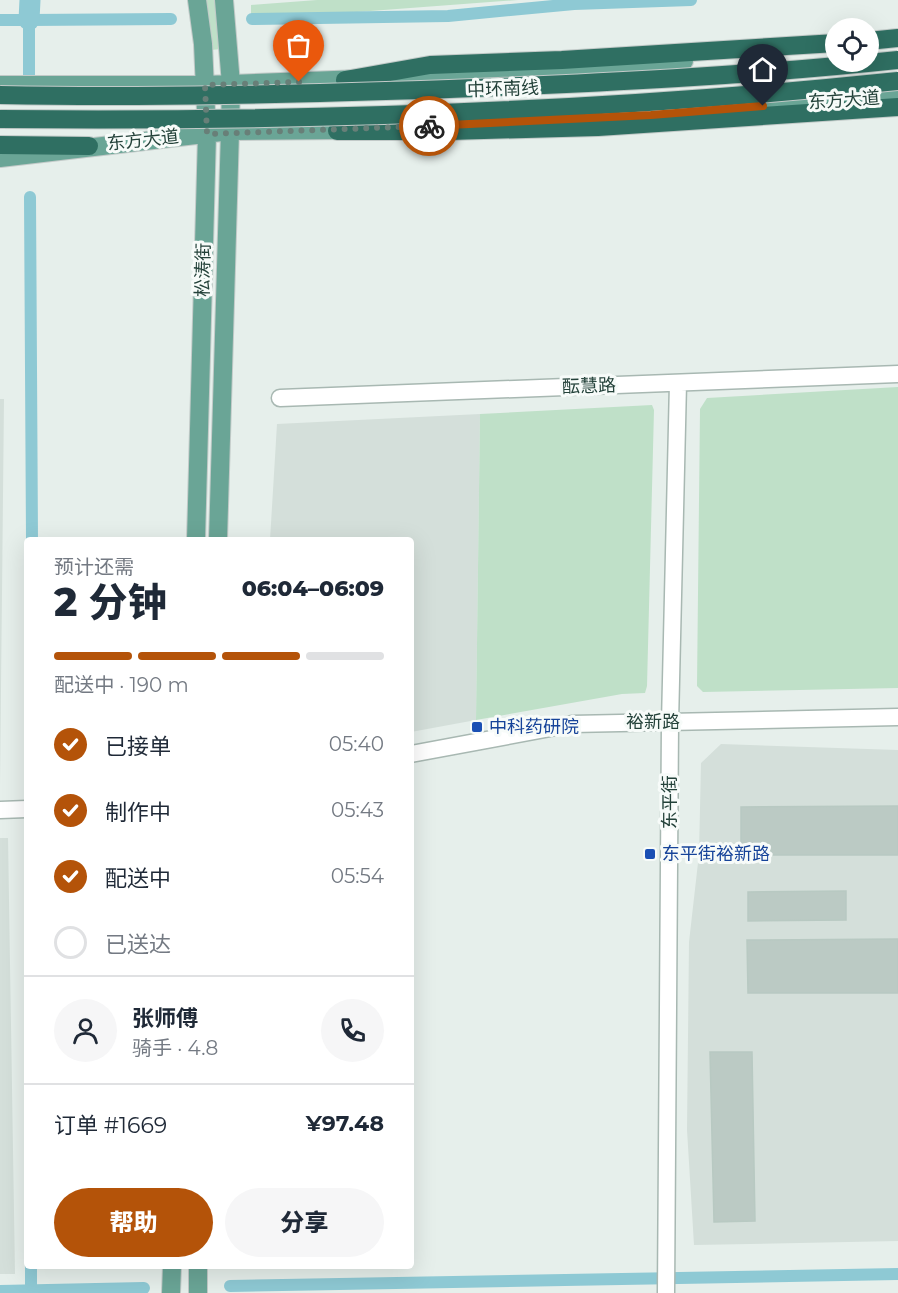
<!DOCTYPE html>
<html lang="zh">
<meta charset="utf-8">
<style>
body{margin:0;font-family:Montserrat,"Noto Sans SC",sans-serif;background:#f6f6f7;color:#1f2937;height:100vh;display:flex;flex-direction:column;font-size:22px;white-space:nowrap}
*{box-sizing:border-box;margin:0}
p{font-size:20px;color:#747a83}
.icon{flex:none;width:33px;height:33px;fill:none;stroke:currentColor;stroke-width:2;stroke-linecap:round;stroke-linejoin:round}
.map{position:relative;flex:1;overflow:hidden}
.side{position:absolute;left:24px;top:537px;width:390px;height:732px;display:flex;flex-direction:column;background:#fff;border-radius:6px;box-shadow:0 6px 24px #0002}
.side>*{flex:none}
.fabs{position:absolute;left:825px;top:18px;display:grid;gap:12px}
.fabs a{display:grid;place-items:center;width:54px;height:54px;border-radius:50%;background:#fff;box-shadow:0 6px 24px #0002;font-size:30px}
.pin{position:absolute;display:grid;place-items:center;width:51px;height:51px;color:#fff;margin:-62px -26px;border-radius:50% 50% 50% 0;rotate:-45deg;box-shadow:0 0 6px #0007}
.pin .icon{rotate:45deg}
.courier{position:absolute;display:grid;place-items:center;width:60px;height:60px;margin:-30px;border:4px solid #b45309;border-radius:50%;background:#fff;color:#222;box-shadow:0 2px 8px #0007}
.headline em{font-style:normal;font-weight:800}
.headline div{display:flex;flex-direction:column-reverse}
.headline{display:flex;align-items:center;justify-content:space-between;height:102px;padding:0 30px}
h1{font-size:39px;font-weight:800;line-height:45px}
.bar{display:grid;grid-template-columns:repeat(4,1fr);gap:9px 6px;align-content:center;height:72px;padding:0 30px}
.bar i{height:8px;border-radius:4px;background:#e0e1e3}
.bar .on{background:#b45309}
.bar p{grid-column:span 4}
.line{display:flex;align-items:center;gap:15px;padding:0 30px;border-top:2px solid #e0e1e3}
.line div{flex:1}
.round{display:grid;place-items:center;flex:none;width:63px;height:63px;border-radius:32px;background:#f6f6f7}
ol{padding:0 30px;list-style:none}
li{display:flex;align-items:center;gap:18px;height:66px}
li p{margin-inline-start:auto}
li .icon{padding:6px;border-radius:50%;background:#b45309;color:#fff;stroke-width:4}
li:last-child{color:#747a83}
li i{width:33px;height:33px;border:3px solid #e0e1e3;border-radius:50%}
.primary-button{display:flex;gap:12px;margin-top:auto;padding:12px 30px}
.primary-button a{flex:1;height:69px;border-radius:36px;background:#b45309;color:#fff;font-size:24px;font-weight:800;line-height:69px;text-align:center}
.primary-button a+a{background:#f6f6f7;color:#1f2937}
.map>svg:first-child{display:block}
</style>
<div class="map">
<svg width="898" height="1293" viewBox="0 0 898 1293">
<rect width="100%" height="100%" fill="#e6efeb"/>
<path fill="#d4dfda" d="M 0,399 L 4,399 L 0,787 Z
M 480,414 L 476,720 L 411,732 L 411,540 L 270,540 L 277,424 Z
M 721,744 L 898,750 L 898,1241 L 694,1245 L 687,1130 L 689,942 L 699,854 L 701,763 Z
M 0,838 L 8,838 L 15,1274 L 0,1274 Z"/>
<path fill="#bfe0c8" d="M 206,0 L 217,0 L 221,49 L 211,50 Z
M 317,0 L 518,0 L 251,20 L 251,5 Z
M 898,387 L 898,688 L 703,692 L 697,686 L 700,409 L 707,398 Z
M 652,405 L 654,410 L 647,686 L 645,693 L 622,694 L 476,720 L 480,414 Z"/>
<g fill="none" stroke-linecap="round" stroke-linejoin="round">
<path stroke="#8ec9d4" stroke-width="12" d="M 252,19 L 448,16 L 574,4 L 691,0
M 0,20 L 29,20 L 29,76
M 29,20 L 171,19
M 30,197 L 32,540
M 230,1286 L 898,1274
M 0,1291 L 144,1288
M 31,1293 L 31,1266"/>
<path stroke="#8ec9d4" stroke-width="21" d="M 29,20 L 30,0"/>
</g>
<path fill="#bbcac4" stroke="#b8c9c2" stroke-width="1.5" d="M 898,806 L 898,855 L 741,855 L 741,807 Z
M 846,891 L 846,920 L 748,921 L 748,892 Z
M 898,939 L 898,993 L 748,993 L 747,940 Z
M 710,1052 L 752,1052 L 755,1221 L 714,1222 Z"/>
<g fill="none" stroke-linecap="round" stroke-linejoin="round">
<defs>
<path id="minor" d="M 280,398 L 898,374
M 411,754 L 572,724 L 898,717
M 0,810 L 27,809
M 666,1293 L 670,723 L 678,383"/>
<path id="major" d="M 397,77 L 684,61
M 0,85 L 205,85 L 361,79
M 552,120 L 651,115 L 898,96
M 0,158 L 230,131 L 351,130
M 196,540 L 207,134 L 203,44 L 197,0
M 218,540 L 230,131 L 231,84 L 224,0
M 171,1293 L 172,1266
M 198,1293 L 198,1266"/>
<path id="highway" d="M 868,41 L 898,38
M 345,80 L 430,65 L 562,60 L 836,43
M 337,131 L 449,131 L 598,127 L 898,107
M 0,145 L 89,146"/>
</defs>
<use href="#minor" stroke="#a8b8b2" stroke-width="19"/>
<use href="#major" stroke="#c2cac8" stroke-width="20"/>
<use href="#highway" stroke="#c2cac8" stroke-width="20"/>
<use href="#minor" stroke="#fff" stroke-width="16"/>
<use href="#major" stroke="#6aa596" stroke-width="18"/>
<use href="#highway" stroke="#2f6f62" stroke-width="18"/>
<defs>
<path id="highway-bridge" d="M 0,95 C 150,98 300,94 449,89 C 599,83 749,76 898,60
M 0,119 C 299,122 600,112 898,81"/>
</defs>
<use href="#highway-bridge" stroke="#c2cac8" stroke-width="20" stroke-linecap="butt"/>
<use href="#highway-bridge" stroke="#2f6f62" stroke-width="18"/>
</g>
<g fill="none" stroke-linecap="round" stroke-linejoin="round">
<path stroke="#687f78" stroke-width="6" stroke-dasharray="0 10.8" d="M 299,82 L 205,85 L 207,134 L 429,126"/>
<path stroke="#b45309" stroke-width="8" d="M 429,126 L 651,115 L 763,106"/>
</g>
<g fill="#1a4fb4" stroke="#f7fbf9" stroke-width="2">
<rect x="471" y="721" width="12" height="12" rx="3"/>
<rect x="644" y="848" width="12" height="12" rx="3"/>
</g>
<g text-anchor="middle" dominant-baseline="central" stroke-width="6" stroke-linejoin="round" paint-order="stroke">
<g font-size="18" fill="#24423a" stroke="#f7fbf9">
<text transform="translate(503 89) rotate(-2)">中环南线</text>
<text transform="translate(844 100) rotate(-4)">东方大道</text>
<text transform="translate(143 140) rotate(-6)">东方大道</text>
<text transform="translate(203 270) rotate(-89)">松涛街</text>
<text transform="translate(589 386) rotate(-2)">酝慧路</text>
<text x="653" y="722">裕新路</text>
<text transform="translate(670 802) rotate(-90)">东平街</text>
</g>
<g font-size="18" fill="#164399" stroke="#f7fbf9" text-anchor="start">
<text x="489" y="727">中科药研院</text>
<text x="662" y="854">东平街裕新路</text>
</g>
</g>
</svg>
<div class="fabs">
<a><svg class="icon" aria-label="locate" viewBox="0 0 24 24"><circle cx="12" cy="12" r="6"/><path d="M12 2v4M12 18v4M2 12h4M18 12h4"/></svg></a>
</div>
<div class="pin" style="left:299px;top:82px;background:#ea580c"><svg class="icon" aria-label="bag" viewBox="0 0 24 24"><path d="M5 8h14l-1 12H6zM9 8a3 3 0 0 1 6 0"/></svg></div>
<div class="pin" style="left:763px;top:106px;background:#1f2937"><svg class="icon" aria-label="home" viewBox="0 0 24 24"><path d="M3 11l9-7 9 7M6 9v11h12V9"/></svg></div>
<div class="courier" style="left:429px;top:126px"><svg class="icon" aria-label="bike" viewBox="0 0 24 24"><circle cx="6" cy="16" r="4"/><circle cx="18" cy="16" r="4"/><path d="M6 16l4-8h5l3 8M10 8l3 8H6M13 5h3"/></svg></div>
<section class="side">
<div class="headline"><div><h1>2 分钟</h1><p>预计还需</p></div><em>06:04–06:09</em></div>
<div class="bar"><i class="on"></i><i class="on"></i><i class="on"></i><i></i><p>配送中 · 190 m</p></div>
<ol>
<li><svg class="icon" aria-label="check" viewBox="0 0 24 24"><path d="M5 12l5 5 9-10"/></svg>已接单<p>05:40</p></li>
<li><svg class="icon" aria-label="check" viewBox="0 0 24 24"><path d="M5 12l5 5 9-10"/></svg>制作中<p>05:43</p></li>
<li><svg class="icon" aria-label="check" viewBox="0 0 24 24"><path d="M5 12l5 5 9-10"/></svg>配送中<p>05:54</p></li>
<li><i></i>已送达</li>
</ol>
<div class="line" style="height:108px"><a class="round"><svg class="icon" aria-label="person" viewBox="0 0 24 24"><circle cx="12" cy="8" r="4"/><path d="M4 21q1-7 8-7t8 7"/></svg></a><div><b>张师傅</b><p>骑手 · 4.8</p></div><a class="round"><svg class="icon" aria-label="phone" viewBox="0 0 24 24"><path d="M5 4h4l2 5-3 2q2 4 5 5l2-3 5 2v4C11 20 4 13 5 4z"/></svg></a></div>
<div class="line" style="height:78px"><div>订单 #1669</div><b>¥97.48</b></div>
<div class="primary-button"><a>帮助</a><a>分享</a></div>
</section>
</div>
